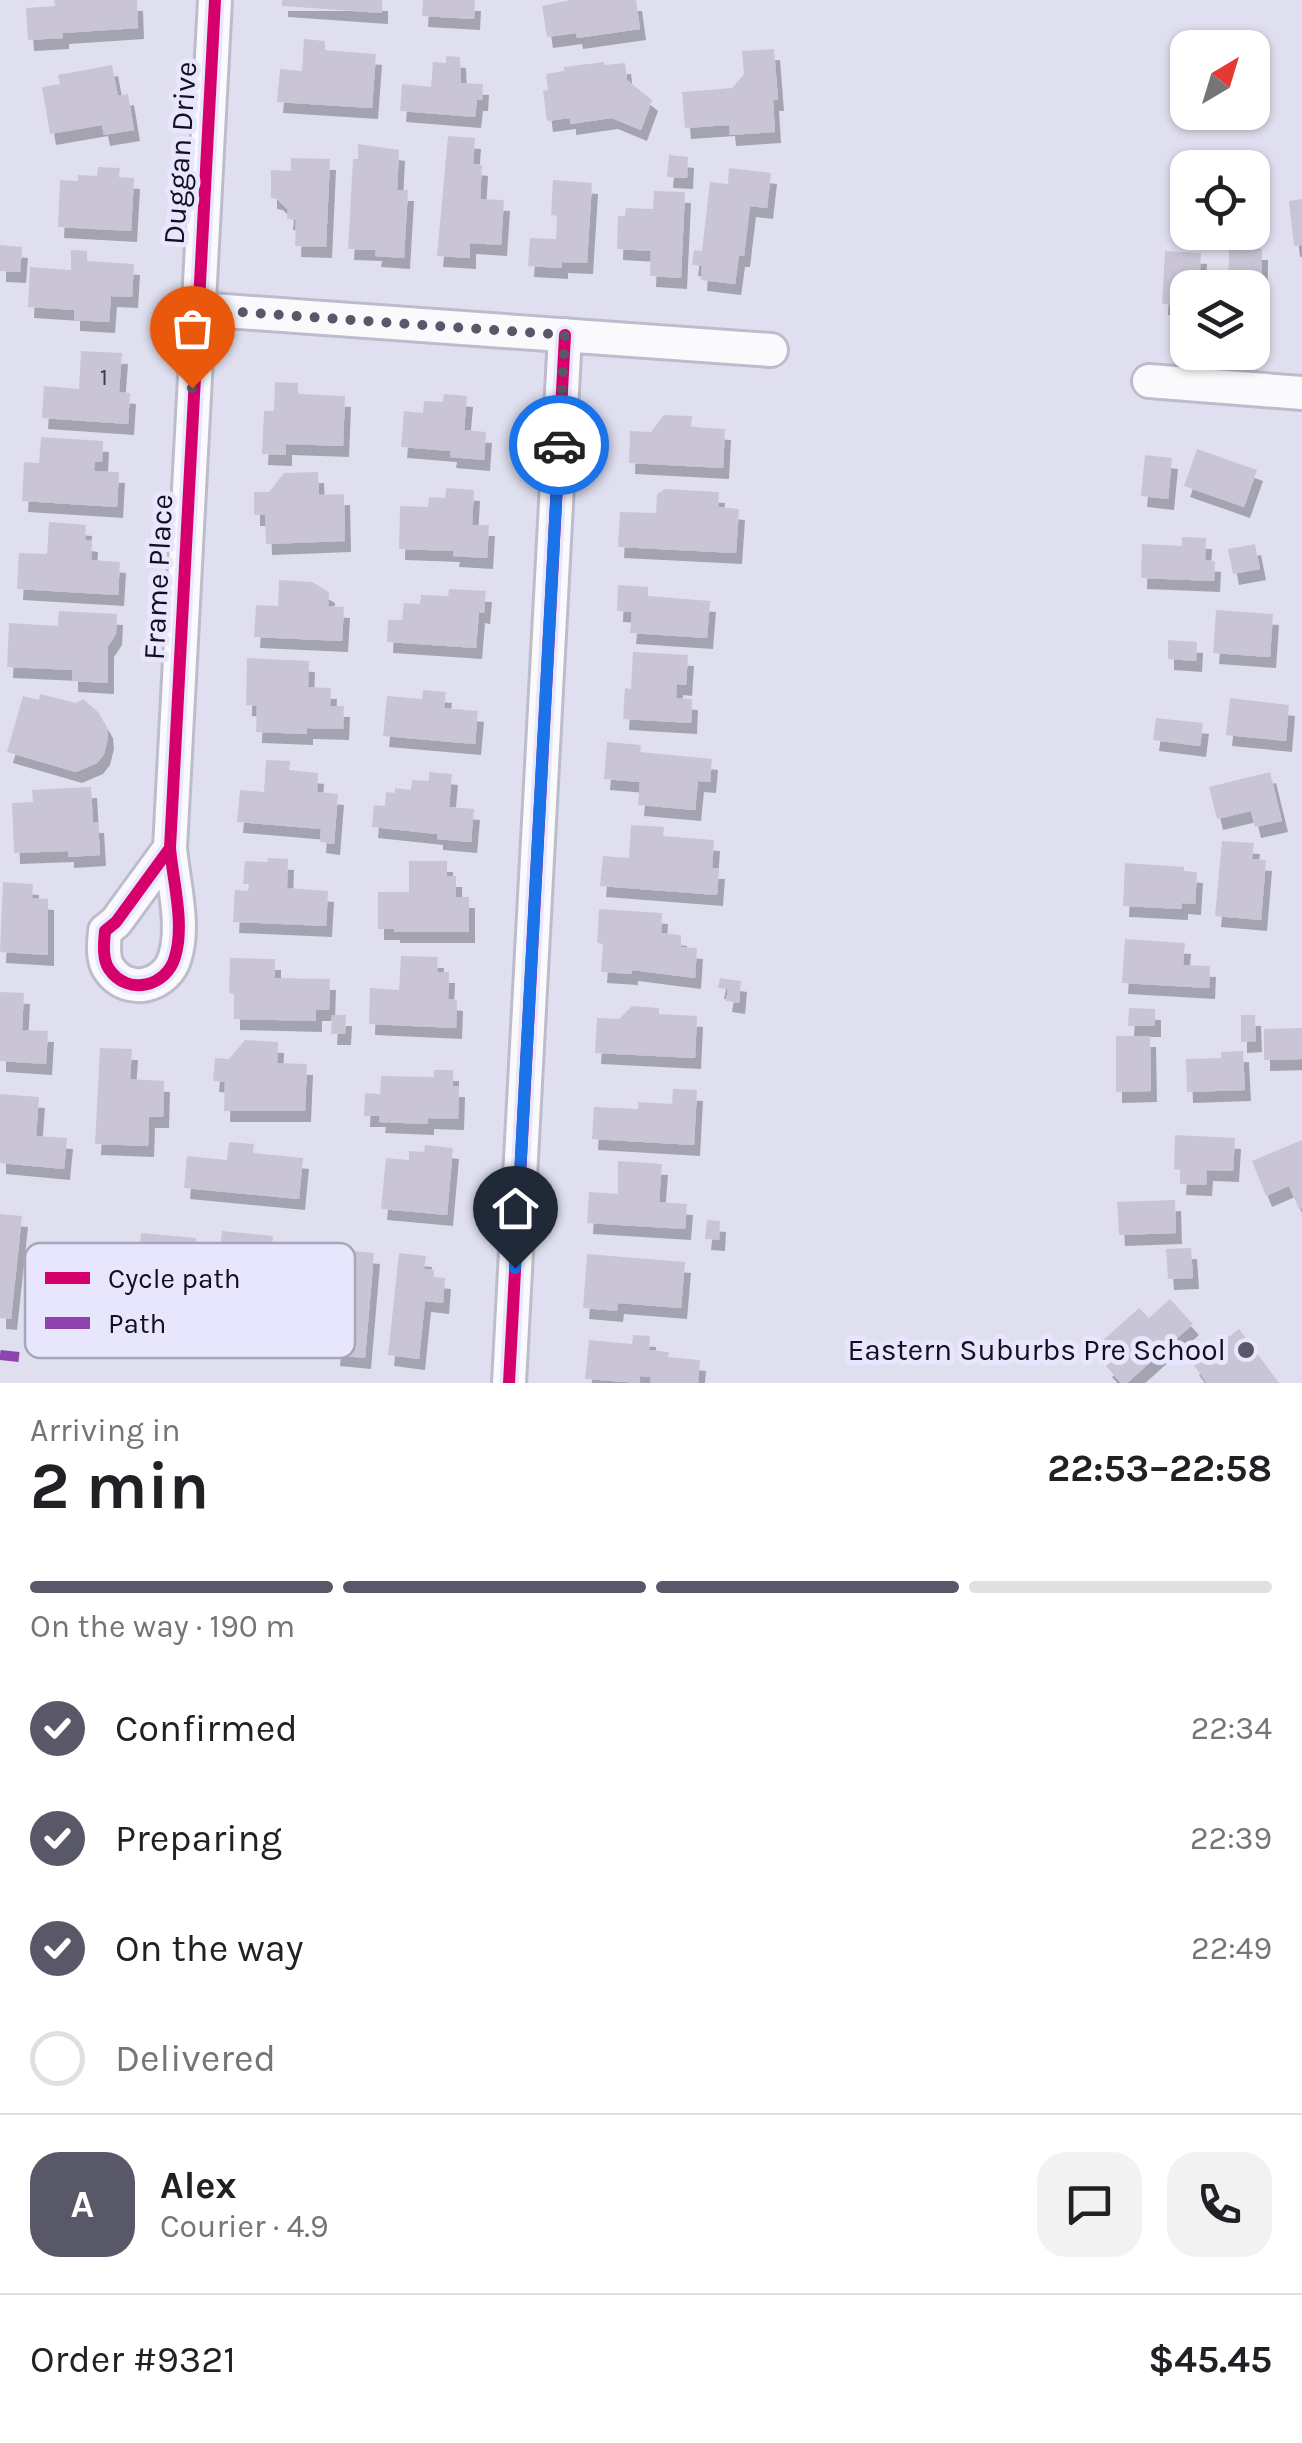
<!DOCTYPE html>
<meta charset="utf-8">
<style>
body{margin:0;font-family:Karla,sans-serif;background:#f2f2f2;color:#202124;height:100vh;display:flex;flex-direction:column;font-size:38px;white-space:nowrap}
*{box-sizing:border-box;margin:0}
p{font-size:32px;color:#757577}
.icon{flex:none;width:55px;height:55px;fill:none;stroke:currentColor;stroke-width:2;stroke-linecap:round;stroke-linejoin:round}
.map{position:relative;height:1383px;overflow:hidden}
.drawer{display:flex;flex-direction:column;background:#fff;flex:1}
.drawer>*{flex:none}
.needle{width:65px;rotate:38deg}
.fabs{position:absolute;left:1170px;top:30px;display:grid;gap:20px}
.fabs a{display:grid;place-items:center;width:100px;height:100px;border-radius:20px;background:#fff;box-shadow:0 2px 8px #0004;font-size:50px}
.pin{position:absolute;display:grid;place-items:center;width:85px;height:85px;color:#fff;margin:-102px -42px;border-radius:50% 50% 50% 0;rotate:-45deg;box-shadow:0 0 10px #0007}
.pin .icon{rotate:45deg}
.courier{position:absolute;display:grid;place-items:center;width:100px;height:100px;margin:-50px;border:8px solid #1a73e8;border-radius:50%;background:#fff;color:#222;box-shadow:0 2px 12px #0007}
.head em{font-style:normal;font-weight:700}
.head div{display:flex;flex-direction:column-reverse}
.head{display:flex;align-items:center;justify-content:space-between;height:170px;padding:0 30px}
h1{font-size:65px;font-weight:700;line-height:75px}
.bar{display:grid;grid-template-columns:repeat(4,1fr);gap:15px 10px;align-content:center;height:120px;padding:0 30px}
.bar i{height:12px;border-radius:8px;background:#e0e0e0}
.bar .current{background:#595869}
.bar p{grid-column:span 4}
.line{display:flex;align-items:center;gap:25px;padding:0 30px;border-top:2px solid #e0e0e0}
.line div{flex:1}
.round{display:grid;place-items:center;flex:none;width:105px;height:105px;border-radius:30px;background:#f2f2f2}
ol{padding:0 30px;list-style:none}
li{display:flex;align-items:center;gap:30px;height:110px}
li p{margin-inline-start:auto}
li .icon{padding:10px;border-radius:50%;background:#595869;color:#fff;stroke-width:4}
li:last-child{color:#757577}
li i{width:55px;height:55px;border:5px solid #e0e0e0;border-radius:50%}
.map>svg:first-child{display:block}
</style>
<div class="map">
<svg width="1302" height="1383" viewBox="0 0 1302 1383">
<defs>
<filter id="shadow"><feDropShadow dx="6" dy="11" stdDeviation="0" flood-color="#0004"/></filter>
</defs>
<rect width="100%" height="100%" fill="#e0dff0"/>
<path fill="#cac5d6" filter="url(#shadow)" d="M 54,0 L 137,0 L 138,28 L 63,33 L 63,38 L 28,40 L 26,8 L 55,6 Z
M 282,0 L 382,0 L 382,13 L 282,6 Z
M 423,0 L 475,0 L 474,19 L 422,16 Z
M 570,0 L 636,0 L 640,29 L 577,38 L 576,33 L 547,37 L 542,6 Z
M 304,39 L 325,41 L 325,50 L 376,54 L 372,108 L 277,102 L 280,69 L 302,71 Z
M 774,49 L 778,100 L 773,100 L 775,132 L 730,135 L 729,125 L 685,128 L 682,92 L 732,88 L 744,74 L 742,51 Z
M 446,56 L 460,57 L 461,83 L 483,84 L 482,100 L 477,100 L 475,117 L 400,111 L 402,84 L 431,87 L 433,62 L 446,63 Z
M 604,62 L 604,65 L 625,63 L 627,80 L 652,100 L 641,130 L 612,118 L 570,124 L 570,118 L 547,121 L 543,91 L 548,90 L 546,74 L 564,71 L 564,67 Z
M 112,65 L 118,96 L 128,94 L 134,130 L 104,135 L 102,125 L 50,134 L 42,87 L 60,84 L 58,75 Z
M 448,136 L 475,138 L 473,164 L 482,165 L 480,199 L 504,200 L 501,245 L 470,243 L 470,258 L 437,256 Z
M 358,144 L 399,150 L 397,190 L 408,190 L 404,258 L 375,256 L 376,250 L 348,249 L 353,159 L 358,159 Z
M 669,155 L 688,157 L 687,178 L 667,177 Z
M 291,158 L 330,159 L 326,247 L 295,246 L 296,220 L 287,219 L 288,210 L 277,199 L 271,198 L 271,170 L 291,171 Z
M 98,167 L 120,168 L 119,177 L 134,178 L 131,231 L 58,227 L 60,180 L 78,181 L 78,175 L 97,176 Z
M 729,168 L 771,173 L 767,208 L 750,206 L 744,256 L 739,256 L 735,284 L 701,280 L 702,266 L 692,265 L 694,250 L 702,251 L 710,182 L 728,184 Z
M 553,180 L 592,183 L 587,263 L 562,262 L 562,268 L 528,266 L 530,238 L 556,239 L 557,216 L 551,215 Z
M 654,191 L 685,192 L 681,278 L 650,276 L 651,251 L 617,249 L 618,216 L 625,216 L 626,208 L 653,209 Z
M 1302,199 L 1302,245 L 1294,246 L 1289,201 Z
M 0,245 L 22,247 L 20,272 L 0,271 Z
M 1229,249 L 1262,249 L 1261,319 L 1252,318 L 1252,288 L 1228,288 Z
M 71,250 L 87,251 L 87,261 L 134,264 L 132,297 L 111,296 L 109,322 L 74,320 L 74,310 L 28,307 L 30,267 L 71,270 Z
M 1165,251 L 1201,253 L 1199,288 L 1188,288 L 1188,306 L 1162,304 Z
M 81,351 L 122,353 L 119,392 L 130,393 L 128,424 L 42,418 L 44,386 L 79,389 Z
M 275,382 L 298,383 L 298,394 L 345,396 L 343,446 L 286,444 L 286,455 L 262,454 L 264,411 L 274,411 Z
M 444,394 L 467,396 L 464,430 L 486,432 L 484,460 L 450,457 L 451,451 L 401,447 L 404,411 L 423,413 L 424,401 L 443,402 Z
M 664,415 L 692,416 L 691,427 L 725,429 L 723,468 L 629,463 L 630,431 L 651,432 Z
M 41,437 L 103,441 L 102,462 L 95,462 L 94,471 L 119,472 L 117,507 L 22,501 L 24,462 L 39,463 Z
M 1197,449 L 1257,470 L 1244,507 L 1184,486 Z
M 1145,455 L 1172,458 L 1168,499 L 1141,496 Z
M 318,472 L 319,495 L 344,494 L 345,541 L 266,544 L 265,515 L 254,515 L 254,492 L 269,492 L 284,473 Z
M 446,488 L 474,490 L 472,525 L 489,525 L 487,558 L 453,556 L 454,551 L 399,549 L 400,506 L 428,507 L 429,497 L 445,498 Z
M 665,489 L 719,492 L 718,507 L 739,509 L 736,553 L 618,547 L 620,512 L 656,513 L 657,494 Z
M 49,522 L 86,525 L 85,540 L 92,541 L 91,560 L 120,562 L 118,595 L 17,589 L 19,553 L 47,554 Z
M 1182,537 L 1206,538 L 1205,560 L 1215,561 L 1214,581 L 1141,578 L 1142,544 L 1182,546 Z
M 1255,544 L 1260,569 L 1233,574 L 1228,549 Z
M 279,580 L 312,582 L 329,592 L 328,606 L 344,607 L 342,641 L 254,637 L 256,605 L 278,606 Z
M 618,585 L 648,587 L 648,596 L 710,601 L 707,638 L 630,633 L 632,612 L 617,611 Z
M 449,589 L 486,591 L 484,613 L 479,612 L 476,648 L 387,642 L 388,620 L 402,620 L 404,603 L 420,604 L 421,595 L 448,596 Z
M 1216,610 L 1273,614 L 1270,657 L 1213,653 Z
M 59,611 L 117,614 L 116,634 L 108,646 L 108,683 L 72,681 L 72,670 L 7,667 L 9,623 L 58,626 Z
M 1168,640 L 1197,642 L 1196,661 L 1168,659 Z
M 633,652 L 688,655 L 686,685 L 677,684 L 676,698 L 692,699 L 691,723 L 623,719 L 625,688 L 631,689 Z
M 247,658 L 309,661 L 308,687 L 331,688 L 330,706 L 344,706 L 343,729 L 307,728 L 307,734 L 256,732 L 257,706 L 246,705 Z
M 423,690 L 446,692 L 444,708 L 478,711 L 475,744 L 383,736 L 387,696 L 422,699 Z
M 40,694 L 76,703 L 83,699 L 98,712 L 107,727 L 108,738 L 104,754 L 97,763 L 76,772 L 7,752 L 23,696 L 39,700 Z
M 1230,698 L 1289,705 L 1286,741 L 1226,735 Z
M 1156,718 L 1203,723 L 1200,746 L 1153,740 Z
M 607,742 L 641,745 L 640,752 L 712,759 L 710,782 L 698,781 L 695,810 L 638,805 L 640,782 L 604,779 Z
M 266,760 L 290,761 L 289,770 L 318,773 L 317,792 L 338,794 L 334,844 L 320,842 L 321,829 L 237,822 L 240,790 L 264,792 Z
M 429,772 L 452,774 L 449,807 L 474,809 L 471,842 L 437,839 L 437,834 L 372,827 L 374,805 L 385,806 L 386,792 L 395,793 L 395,788 L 411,790 L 412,780 L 429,781 Z
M 1270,772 L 1282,821 L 1255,827 L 1251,811 L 1217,819 L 1209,787 Z
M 91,787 L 93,822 L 98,822 L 100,855 L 68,857 L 68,851 L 14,853 L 12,803 L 33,802 L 32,790 Z
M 631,825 L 664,827 L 663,836 L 714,840 L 712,868 L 719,868 L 717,895 L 600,886 L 603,856 L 629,858 Z
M 1222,841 L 1254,843 L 1252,859 L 1266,860 L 1261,920 L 1215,916 Z
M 267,858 L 288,859 L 287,888 L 328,891 L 326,926 L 233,922 L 235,890 L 248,891 L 249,884 L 243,884 L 245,861 L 268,862 Z
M 409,861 L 447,861 L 447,876 L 456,876 L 456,897 L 469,897 L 469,932 L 394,932 L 394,929 L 378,929 L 378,892 L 409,892 Z
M 1125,863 L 1184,867 L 1184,871 L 1197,872 L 1195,904 L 1182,903 L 1182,909 L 1123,906 Z
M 3,882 L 33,884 L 32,898 L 48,899 L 48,955 L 0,952 Z
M 599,909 L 662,913 L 661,933 L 681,935 L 681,947 L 697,948 L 695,978 L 632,970 L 632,974 L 601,972 L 603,944 L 597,943 Z
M 1125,939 L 1185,943 L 1183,965 L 1210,966 L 1209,988 L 1122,983 Z
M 401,956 L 438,957 L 437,972 L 449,972 L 448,999 L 457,1000 L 456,1028 L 369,1024 L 370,988 L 399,990 Z
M 230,958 L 275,959 L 275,978 L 330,979 L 329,1010 L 316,1010 L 316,1021 L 234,1019 L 234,994 L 229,993 Z
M 720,978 L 741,981 L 739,1003 L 726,1001 L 728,989 L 718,988 Z
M 0,992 L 24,993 L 22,1030 L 48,1031 L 46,1064 L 0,1061 Z
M 632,1006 L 659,1008 L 659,1014 L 697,1016 L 695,1058 L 595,1053 L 597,1018 L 619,1019 Z
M 1129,1008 L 1155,1009 L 1155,1026 L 1128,1026 Z
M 332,1015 L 346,1015 L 345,1034 L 331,1034 Z
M 1241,1015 L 1255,1015 L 1256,1041 L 1241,1042 Z
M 1302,1028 L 1302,1059 L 1264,1060 L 1264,1029 Z
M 1116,1036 L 1150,1036 L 1151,1091 L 1116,1092 Z
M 245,1040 L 278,1042 L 277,1063 L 307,1064 L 305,1111 L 224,1111 L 225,1082 L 213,1081 L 215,1058 L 229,1059 Z
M 100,1048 L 132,1049 L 130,1079 L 164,1081 L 163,1117 L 149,1117 L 148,1146 L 95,1144 Z
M 1243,1051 L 1245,1090 L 1187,1092 L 1186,1059 L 1221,1058 L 1221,1052 Z
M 434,1070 L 453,1070 L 453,1086 L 459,1086 L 458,1119 L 428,1118 L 428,1124 L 379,1122 L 380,1116 L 364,1116 L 365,1093 L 380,1094 L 381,1076 L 434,1077 Z
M 673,1089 L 697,1090 L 694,1145 L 592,1139 L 594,1107 L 638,1109 L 638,1102 L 672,1104 Z
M 0,1094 L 39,1097 L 36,1136 L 67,1138 L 64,1169 L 0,1163 Z
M 1175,1135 L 1235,1138 L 1233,1171 L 1207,1170 L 1206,1185 L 1180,1184 L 1181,1170 L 1174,1169 Z
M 1302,1140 L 1302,1208 L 1299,1209 L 1289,1186 L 1266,1196 L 1252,1161 Z
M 229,1142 L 254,1144 L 253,1153 L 303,1158 L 299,1199 L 184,1188 L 187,1156 L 227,1160 Z
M 425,1145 L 453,1148 L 447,1215 L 381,1209 L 386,1158 L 409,1160 L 409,1151 L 424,1152 Z
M 618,1161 L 662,1164 L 659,1202 L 687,1204 L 685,1229 L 587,1223 L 589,1192 L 618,1194 Z
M 1175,1200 L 1176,1233 L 1119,1235 L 1117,1202 Z
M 0,1214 L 22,1216 L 11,1319 L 0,1318 Z
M 707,1220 L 720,1221 L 719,1240 L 705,1239 Z
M 222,1231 L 273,1236 L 271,1260 L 258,1258 L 253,1311 L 245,1310 L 242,1338 L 211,1334 Z
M 141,1233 L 196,1238 L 188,1341 L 155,1338 L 159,1293 L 152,1293 L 155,1258 L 139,1257 Z
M 319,1248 L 374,1253 L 365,1358 L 334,1355 L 337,1325 L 323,1324 L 317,1318 L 322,1275 L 317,1274 Z
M 1191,1248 L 1193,1278 L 1168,1279 L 1166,1249 Z
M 399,1253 L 426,1256 L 424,1269 L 434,1270 L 434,1277 L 445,1278 L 443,1303 L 425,1301 L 419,1359 L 388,1355 Z
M 587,1254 L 685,1262 L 681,1308 L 618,1303 L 617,1311 L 583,1308 Z
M 1170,1299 L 1193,1324 L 1127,1383 L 1121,1383 L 1106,1366 L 1113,1360 L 1099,1344 L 1139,1308 L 1149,1318 Z
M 1239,1329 L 1279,1383 L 1207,1383 L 1193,1364 Z
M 633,1335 L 650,1336 L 649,1350 L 669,1352 L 668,1357 L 700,1360 L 698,1383 L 650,1383 L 651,1377 L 640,1376 L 640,1383 L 585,1379 L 589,1340 L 632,1344 Z"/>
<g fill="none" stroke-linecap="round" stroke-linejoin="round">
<defs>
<path id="minor" d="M 197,309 L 771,350
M 1149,381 L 1302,393
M 170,848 L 116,922 L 105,931 C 104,942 102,959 109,969 C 128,997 167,986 175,957 C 185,924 173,882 170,848 L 215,0
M 509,1383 L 565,335"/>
</defs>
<use href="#minor" stroke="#bdbccd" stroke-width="38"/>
<use href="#minor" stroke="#fafafd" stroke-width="32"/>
<path stroke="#8e44ad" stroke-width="10" stroke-dasharray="20 10" stroke-linecap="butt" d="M 0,1355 L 19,1357"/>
<defs>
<path id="cycleway" d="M 170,848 L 116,922 L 105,931 C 104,942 102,959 109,969 C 128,997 167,986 175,957 C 185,924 173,882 170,848 L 215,0
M 509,1383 L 565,335"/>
</defs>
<use href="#cycleway" stroke="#e7e6fc" stroke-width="19"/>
<use href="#cycleway" stroke="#d6006c" stroke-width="12"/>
</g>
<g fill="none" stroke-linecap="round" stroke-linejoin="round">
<path stroke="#595869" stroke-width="10" stroke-dasharray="0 18" d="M 192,388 L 196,309 L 565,335 L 559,445"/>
<path stroke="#1a73e8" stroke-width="12" d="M 515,1268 L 559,445"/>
</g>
<circle fill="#595869" stroke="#e7e6fc" stroke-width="4" cx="1246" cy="1350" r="10"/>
<g text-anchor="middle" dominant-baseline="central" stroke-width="10" stroke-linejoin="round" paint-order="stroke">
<g font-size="25" fill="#3f3c4e">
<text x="104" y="376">1</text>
</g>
<g font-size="30" fill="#110f21" stroke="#e7e6fc">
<text transform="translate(180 153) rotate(-86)">Duggan Drive</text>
<text transform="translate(158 577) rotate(-87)">Frame Place</text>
</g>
<g font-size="30" fill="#110f21" stroke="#e7e6fc" text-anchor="end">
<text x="1226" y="1350">Eastern Suburbs Pre School</text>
</g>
</g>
<rect x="25" y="1243" width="330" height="115" rx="15" fill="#e7e6fc" stroke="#a7a6ba" stroke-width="2.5"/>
<rect x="45" y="1272" width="45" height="12" fill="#d6006c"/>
<rect x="45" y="1317" width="45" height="12" fill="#8e44ad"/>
<g font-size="28" fill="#110f21">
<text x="108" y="1288">Cycle path</text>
<text x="108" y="1333">Path</text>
</g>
</svg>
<div class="fabs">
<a><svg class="needle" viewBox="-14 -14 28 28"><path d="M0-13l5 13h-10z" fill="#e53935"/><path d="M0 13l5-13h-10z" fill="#757577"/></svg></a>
<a><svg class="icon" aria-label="locate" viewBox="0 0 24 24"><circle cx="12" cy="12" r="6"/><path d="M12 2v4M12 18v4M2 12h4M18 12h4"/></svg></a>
<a><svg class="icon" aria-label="layers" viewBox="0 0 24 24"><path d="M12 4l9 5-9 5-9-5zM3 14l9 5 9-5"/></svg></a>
</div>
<div class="pin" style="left:192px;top:388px;background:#ea580c"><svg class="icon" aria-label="bag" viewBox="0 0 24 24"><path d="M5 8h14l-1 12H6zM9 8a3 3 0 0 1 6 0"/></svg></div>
<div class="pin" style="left:515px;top:1268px;background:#1f2937"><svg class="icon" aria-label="home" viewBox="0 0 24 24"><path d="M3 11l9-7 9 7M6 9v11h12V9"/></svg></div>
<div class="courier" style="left:559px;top:445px"><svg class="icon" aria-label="car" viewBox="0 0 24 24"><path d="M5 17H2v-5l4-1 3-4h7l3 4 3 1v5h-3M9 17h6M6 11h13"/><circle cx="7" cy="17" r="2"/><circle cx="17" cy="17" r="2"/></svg></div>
</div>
<section class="drawer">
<div class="head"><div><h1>2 min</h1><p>Arriving in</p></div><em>22:53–22:58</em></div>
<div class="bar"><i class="current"></i><i class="current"></i><i class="current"></i><i></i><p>On the way · 190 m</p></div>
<ol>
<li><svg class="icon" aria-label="check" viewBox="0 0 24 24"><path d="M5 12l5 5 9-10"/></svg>Confirmed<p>22:34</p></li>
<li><svg class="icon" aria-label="check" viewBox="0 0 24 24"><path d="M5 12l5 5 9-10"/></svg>Preparing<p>22:39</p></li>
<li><svg class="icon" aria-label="check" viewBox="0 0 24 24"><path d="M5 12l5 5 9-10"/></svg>On the way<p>22:49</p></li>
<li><i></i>Delivered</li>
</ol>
<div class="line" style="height:180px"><b class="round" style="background:#595869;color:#fff">A</b><div><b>Alex</b><p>Courier · 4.9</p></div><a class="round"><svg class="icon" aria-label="chat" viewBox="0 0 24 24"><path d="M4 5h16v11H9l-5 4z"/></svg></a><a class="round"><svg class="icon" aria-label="phone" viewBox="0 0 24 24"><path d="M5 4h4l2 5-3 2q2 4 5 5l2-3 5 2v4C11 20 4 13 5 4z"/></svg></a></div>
<div class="line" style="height:130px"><div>Order #9321</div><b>$45.45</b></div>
</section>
